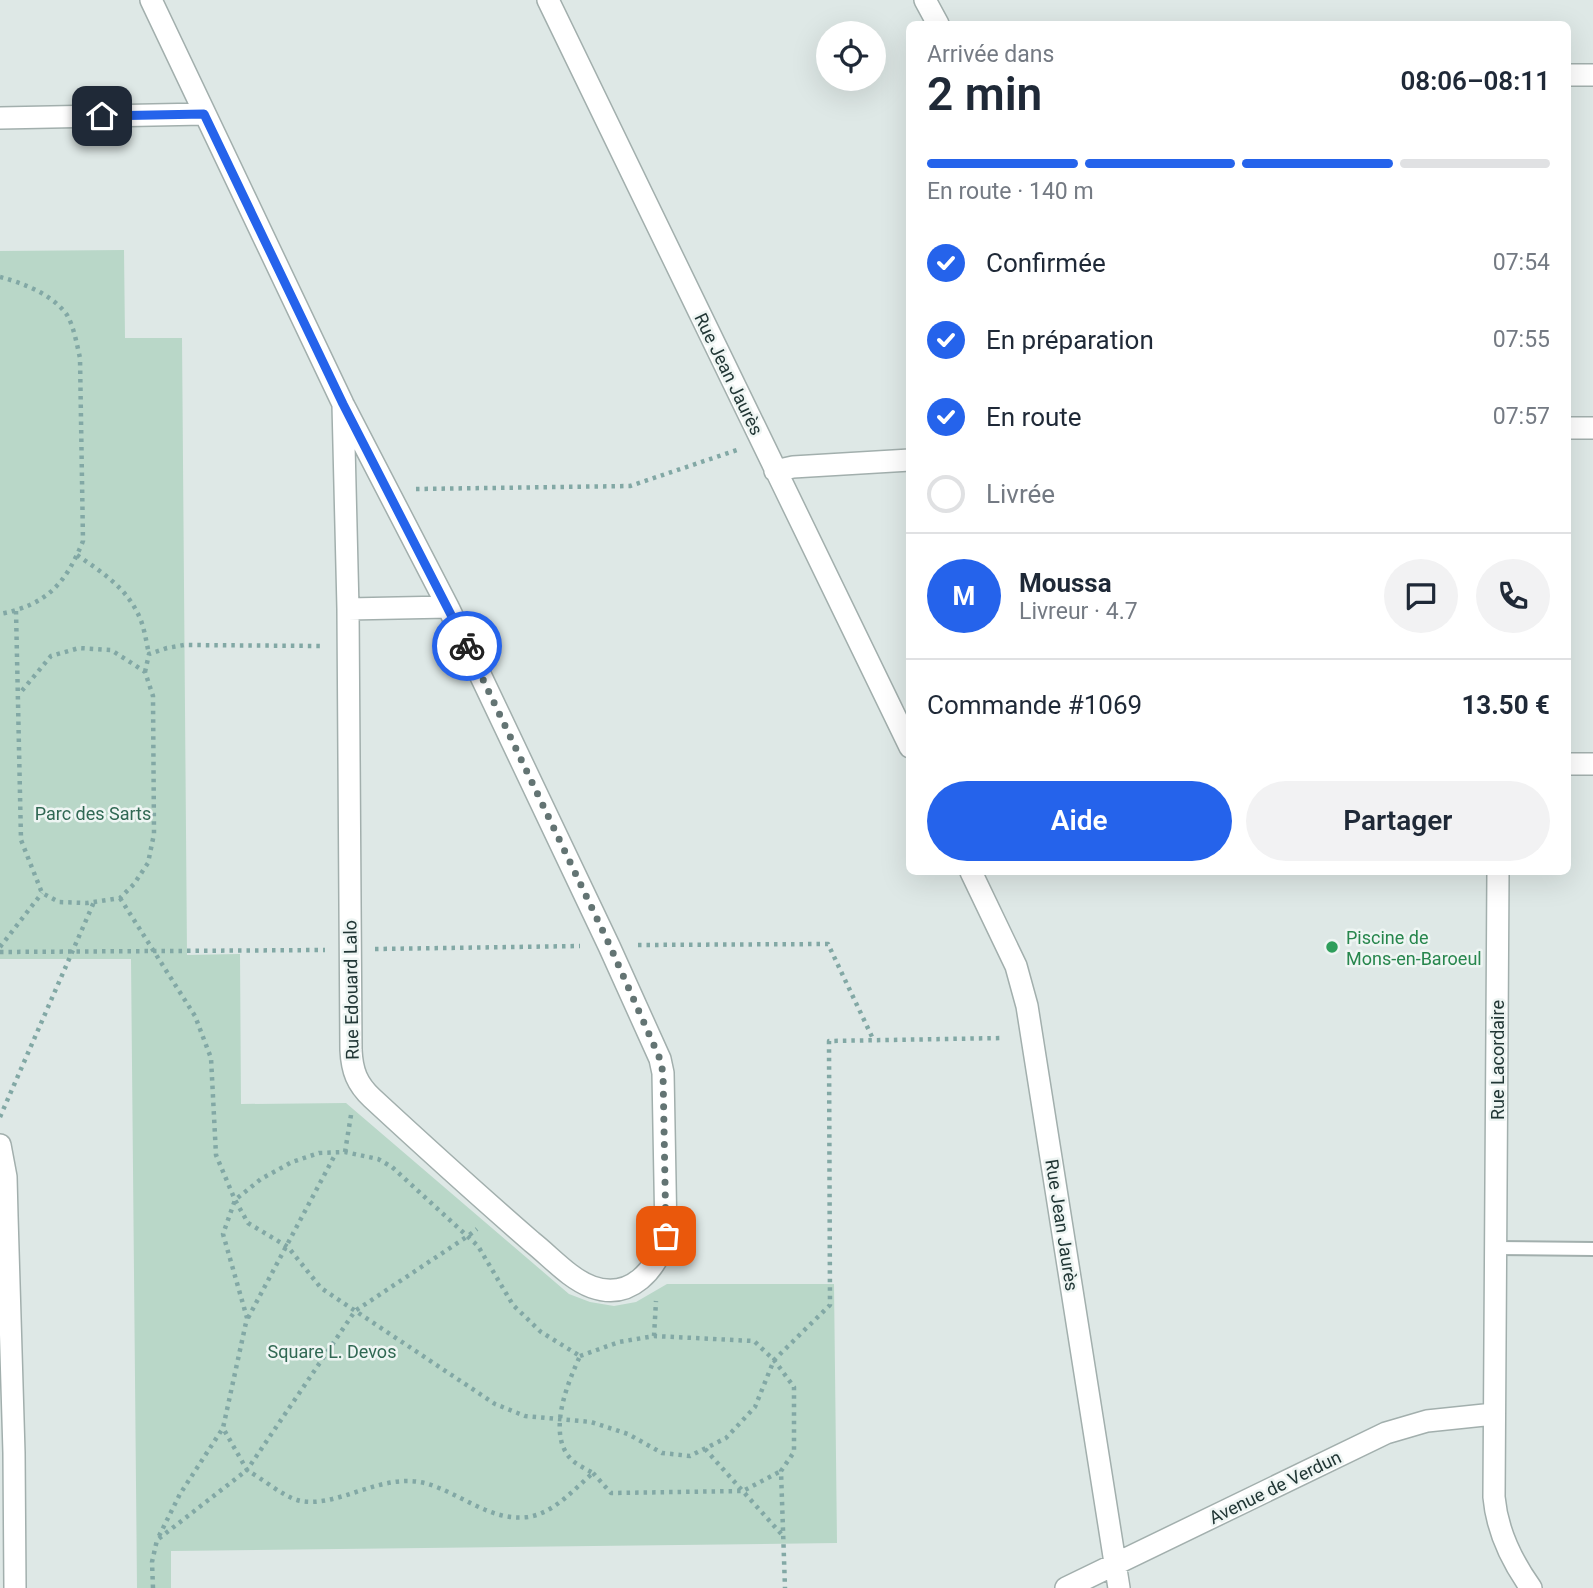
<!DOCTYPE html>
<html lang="fr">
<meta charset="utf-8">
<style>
body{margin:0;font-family:Roboto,sans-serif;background:#f2f2f3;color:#1f2937;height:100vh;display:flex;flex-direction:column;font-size:26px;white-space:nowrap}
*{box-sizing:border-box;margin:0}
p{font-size:23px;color:#747a83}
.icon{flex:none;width:38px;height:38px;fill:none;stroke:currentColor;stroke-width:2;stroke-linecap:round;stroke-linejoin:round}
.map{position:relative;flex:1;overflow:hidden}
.side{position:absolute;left:906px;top:21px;width:665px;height:854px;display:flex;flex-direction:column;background:#fff;border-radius:10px;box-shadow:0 7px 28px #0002}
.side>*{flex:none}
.controls{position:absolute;left:816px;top:21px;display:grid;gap:14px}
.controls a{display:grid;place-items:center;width:70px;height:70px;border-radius:50%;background:#fff;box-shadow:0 7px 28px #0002;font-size:35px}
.pin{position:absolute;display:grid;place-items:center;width:60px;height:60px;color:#fff;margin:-30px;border-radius:14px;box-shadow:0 4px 10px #0006}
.courier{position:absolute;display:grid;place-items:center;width:70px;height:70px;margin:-35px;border:5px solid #2563eb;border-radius:50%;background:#fff;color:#222;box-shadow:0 2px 9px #0007}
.overview em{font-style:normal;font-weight:600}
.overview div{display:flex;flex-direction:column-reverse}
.overview{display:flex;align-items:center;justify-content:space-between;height:119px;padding:0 21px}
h1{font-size:46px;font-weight:600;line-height:52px}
.bar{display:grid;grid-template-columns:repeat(4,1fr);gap:10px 7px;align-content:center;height:84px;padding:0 21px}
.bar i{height:9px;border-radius:5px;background:#e0e1e3}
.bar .on{background:#2563eb}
.bar p{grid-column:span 4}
.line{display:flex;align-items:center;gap:18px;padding:0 21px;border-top:2px solid #e0e1e3}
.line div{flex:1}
.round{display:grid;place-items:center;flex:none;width:74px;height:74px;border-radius:37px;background:#f2f2f3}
ol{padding:0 21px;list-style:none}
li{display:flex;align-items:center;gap:21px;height:77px}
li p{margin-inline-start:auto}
li .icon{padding:7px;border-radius:50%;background:#2563eb;color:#fff;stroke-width:4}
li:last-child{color:#747a83}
li i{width:38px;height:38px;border:4px solid #e0e1e3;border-radius:50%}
.primary-button{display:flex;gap:14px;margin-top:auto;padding:14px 21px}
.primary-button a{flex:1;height:80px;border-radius:42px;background:#2563eb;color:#fff;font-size:28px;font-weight:600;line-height:80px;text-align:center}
.primary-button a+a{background:#f2f2f3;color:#1f2937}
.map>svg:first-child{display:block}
</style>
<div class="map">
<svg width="1593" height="1588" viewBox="0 0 1593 1588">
<rect width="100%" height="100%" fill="#dee8e6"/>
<path fill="#b9d7c8" d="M 124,250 L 125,338 L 182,338 L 187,955 L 240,954 L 241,1104 L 346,1103 L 569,1294 L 590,1302 L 614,1306 L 636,1302 L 667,1284 L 834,1284 L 837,1543 L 171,1551 L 171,1588 L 137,1588 L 131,959 L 0,959 L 0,251 Z"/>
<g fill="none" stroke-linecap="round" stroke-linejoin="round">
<defs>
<path id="lane" d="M 1495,1248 L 1593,1249"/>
<path id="street" d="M 151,0 L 343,404 L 448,607 L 609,946 L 660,1059 L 663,1073 L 666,1236 C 657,1269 631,1301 592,1287 C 570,1279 551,1257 532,1242 C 478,1195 425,1147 372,1098 C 357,1084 352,1071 351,1050 L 348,609 L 343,404
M 548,0 L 910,747
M 925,0 L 938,24
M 1568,75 L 1593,75
M 0,118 L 204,114
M 1568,428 L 1593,428
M 775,471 L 793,467 L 910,460
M 348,609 L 448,607
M 1568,764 L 1593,764
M 971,872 L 1016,966 L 1027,1006 L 1119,1588
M 1498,872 L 1494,1497 C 1497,1531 1511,1560 1531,1588
M 0,1145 L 6,1177 L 7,1216 L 14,1453 L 15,1588
M 1066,1588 L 1386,1433 L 1427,1421 L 1494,1414"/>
</defs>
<use href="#lane" stroke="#a2afad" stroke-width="16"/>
<use href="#street" stroke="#a2afad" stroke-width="24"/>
<path stroke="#82a8a5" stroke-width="4.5" stroke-dasharray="3.5 5" stroke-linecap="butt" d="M 0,277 C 23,283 52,294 67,315 C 74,327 77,345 80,358 L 83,541 C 66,583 47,605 0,614
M 416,489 L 630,486 L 737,450
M 77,555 C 100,571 124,586 137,612 C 144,624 146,641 149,654
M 16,611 L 21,840 L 42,893 L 59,902 L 87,903 L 120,898 L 134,884 L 148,863 L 154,834 L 153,696 L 145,672 L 130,662 L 111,650 L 79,648 L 51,656 L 20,693
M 145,672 L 149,654 L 167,648 L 184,645 L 322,646
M 120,898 L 195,1016 L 211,1058 L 216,1155 L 235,1200 L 248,1223 L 288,1247 L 321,1288 L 495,1404 L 525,1416 L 591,1422 L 628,1434 L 662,1453 L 690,1456 L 726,1438 L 755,1407 L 774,1360 L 794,1387 L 794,1452 L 781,1471 L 785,1588
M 638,945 L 828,944 L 874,1041
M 0,947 L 42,893
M 375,949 L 580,946
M 0,952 L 325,950
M 0,1117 L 94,902
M 345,1152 L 351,1115
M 248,1318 L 336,1153
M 654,1336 L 656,1301
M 580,1356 L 619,1342 L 654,1336 L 754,1341 L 774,1360 L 830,1305 L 829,1041 L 1004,1038
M 705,1449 L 784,1537
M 593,1473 L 611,1493 L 743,1491 L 781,1471
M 159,1536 L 180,1494 L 223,1428
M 153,1588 L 152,1562 L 157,1540 L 247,1470 L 223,1428 L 247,1318 L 223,1234 L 235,1200 L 261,1179 L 292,1162 L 319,1153 L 345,1152 L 378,1159 L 392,1167 L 478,1246 L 513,1305 L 541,1332 L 580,1356 C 568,1382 547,1432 570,1458 C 575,1464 586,1469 593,1473 C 573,1490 554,1513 528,1517 C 492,1522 461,1494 428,1484 C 382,1470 335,1511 297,1500 C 283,1496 261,1478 247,1470 L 355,1311 L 468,1236 L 477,1229"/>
<use href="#lane" stroke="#fff" stroke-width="12"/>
<use href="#street" stroke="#fff" stroke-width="21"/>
</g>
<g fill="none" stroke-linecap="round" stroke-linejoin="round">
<path stroke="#637473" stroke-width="7" stroke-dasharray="0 12.6" d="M 467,646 L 610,946 L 660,1059 L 663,1073 L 666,1236"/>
<path stroke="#2563eb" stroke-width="9" d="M 102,116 L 204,114 L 343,404 L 467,646"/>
</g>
<circle fill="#2e9e5b" stroke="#eef5f3" stroke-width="2.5" cx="1332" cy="947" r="7"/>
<g text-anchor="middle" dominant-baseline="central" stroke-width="5" stroke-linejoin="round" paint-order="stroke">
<g font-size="18" fill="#213635" stroke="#eef5f3">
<text transform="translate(729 374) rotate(64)">Rue Jean Jaurès</text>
<text transform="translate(351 990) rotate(-91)">Rue Edouard Lalo</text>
<text transform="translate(1497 1060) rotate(-90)">Rue Lacordaire</text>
<text transform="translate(1062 1225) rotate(81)">Rue Jean Jaurès</text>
<text transform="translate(1275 1487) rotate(-26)">Avenue de Verdun</text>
</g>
<g font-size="18" fill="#306853" stroke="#eef5f3">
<text x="93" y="813">Parc des Sarts</text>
<text x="332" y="1351">Square L. Devos</text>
</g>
<g font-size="18" fill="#27864d" stroke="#eef5f3" text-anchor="start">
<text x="1346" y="937">Piscine de<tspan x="1346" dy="21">Mons-en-Baroeul</tspan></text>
</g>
</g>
</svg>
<div class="controls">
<a><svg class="icon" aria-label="locate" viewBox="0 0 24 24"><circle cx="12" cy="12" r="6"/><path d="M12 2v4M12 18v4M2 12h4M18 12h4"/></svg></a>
</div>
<div class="pin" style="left:666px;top:1236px;background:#ea580c"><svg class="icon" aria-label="bag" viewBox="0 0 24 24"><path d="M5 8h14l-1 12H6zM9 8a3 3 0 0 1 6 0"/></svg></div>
<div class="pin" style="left:102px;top:116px;background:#1f2937"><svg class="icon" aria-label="home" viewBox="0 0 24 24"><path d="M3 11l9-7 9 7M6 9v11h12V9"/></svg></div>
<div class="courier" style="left:467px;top:646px"><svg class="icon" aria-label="bike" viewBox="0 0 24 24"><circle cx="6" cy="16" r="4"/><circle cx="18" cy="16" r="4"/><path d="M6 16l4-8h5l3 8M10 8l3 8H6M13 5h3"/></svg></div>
<section class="side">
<div class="overview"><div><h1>2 min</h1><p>Arrivée dans</p></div><em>08:06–08:11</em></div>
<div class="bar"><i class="on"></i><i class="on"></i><i class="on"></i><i></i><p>En route · 140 m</p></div>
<ol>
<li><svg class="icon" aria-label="check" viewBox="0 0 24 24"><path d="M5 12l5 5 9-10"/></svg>Confirmée<p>07:54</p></li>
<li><svg class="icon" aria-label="check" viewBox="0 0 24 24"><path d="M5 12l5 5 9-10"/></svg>En préparation<p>07:55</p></li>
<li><svg class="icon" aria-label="check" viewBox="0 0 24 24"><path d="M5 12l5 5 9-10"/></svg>En route<p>07:57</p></li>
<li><i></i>Livrée</li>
</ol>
<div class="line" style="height:126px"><b class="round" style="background:#2563eb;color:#fff">M</b><div><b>Moussa</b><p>Livreur · 4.7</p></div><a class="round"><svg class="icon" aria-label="chat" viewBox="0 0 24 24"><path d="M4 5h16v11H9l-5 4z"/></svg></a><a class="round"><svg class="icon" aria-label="phone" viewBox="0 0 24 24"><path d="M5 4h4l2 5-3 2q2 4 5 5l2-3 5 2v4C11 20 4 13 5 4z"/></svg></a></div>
<div class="line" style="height:91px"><div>Commande #1069</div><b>13.50 €</b></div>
<div class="primary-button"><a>Aide</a><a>Partager</a></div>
</section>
</div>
